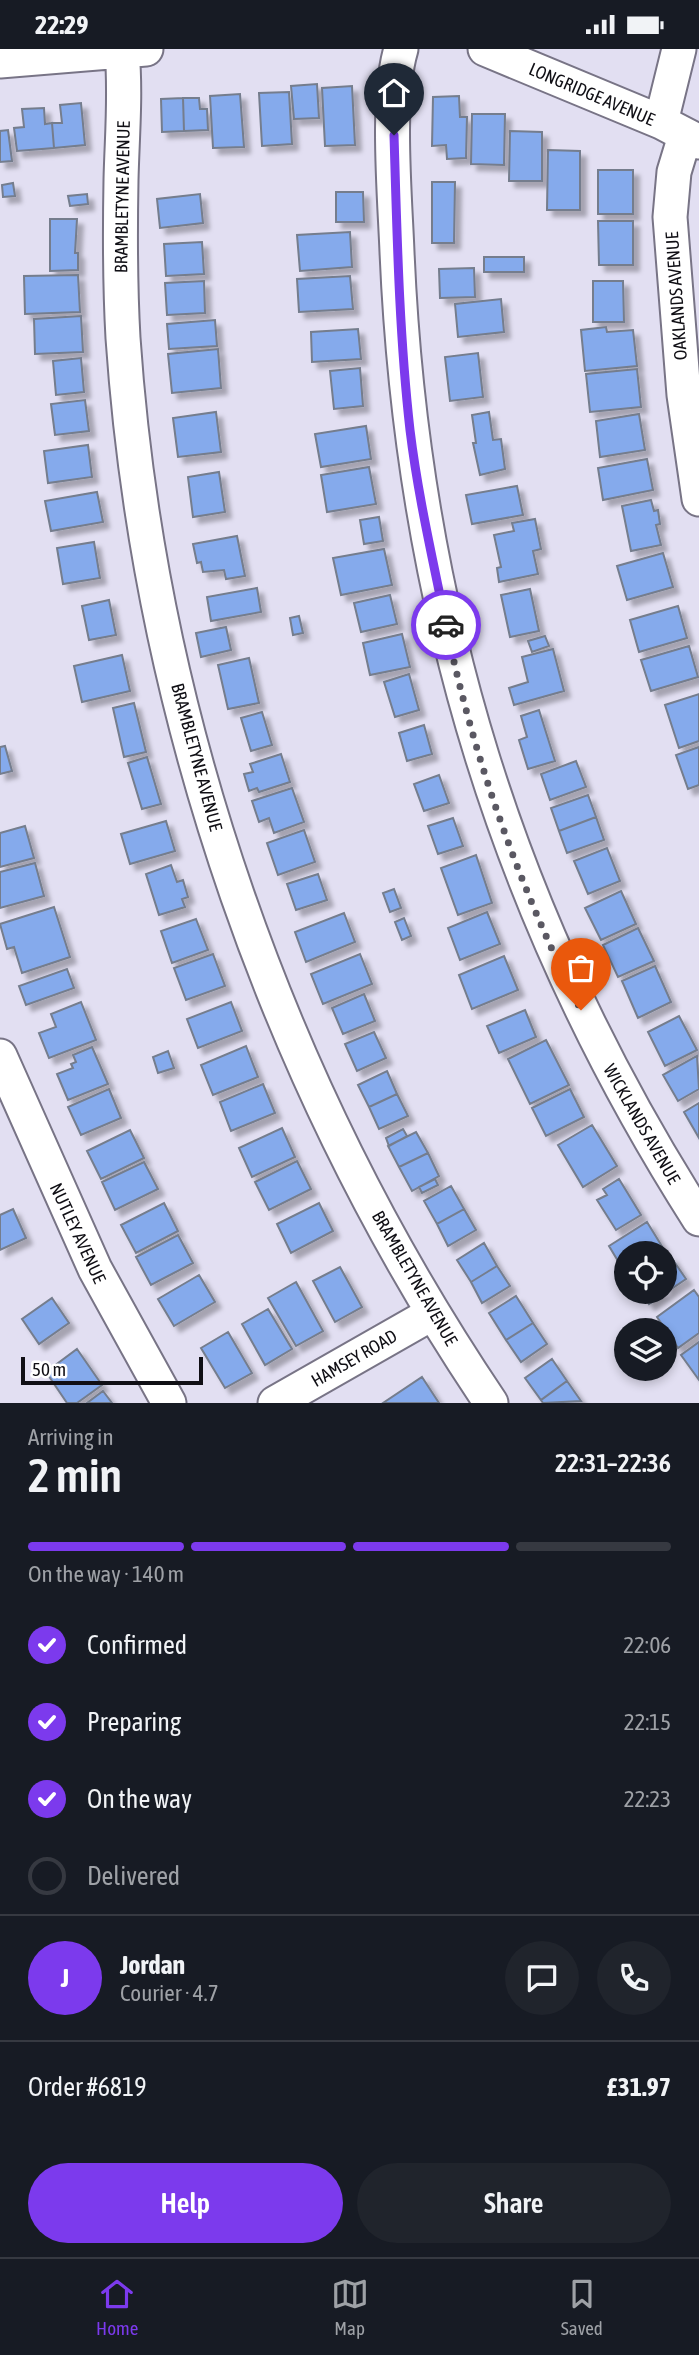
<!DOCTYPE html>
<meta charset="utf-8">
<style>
body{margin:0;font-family:"Asap Condensed",sans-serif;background:#20242c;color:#f1f3f6;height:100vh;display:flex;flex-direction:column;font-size:26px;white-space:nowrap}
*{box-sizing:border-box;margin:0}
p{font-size:23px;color:#9ea1a6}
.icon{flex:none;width:38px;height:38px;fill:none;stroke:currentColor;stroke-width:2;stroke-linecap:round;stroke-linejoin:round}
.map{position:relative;height:1354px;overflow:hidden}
.drawer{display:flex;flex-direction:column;background:#171b24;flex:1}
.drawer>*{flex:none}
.tools{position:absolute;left:614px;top:1192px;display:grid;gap:14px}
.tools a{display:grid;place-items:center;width:63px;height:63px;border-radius:50%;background:#171b24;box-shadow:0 4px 10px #0003;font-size:35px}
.scale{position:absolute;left:21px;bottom:18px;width:182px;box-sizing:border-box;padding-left:7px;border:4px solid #100f15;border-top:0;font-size:19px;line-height:24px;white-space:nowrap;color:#100f15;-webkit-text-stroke:5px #fff;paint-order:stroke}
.pin{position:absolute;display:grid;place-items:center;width:60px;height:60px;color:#fff;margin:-72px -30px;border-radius:50% 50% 50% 0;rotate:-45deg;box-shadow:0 0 7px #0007}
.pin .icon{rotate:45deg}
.courier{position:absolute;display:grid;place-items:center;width:70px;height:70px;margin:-35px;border:5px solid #7c3aed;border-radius:50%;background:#fff;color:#222;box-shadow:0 2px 9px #0007}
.head em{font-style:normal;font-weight:600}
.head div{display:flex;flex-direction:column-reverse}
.head{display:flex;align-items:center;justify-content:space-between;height:119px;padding:0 28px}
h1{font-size:46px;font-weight:600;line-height:52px}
.bar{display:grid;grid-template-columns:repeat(4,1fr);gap:10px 7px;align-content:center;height:84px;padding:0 28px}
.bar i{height:9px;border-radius:5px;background:#363941}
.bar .active{background:#7c3aed}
.bar p{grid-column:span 4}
.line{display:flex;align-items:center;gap:18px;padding:0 28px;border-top:2px solid #363941}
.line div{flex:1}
.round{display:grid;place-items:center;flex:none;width:74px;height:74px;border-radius:37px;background:#20242c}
ol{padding:0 28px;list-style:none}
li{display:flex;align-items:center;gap:21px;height:77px}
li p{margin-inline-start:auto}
li .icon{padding:7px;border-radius:50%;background:#7c3aed;color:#fff;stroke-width:4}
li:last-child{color:#9ea1a6}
li i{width:38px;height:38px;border:4px solid #363941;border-radius:50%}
.button{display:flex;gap:14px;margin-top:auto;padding:14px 28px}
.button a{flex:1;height:80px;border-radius:42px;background:#7c3aed;color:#fff;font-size:28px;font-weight:600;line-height:80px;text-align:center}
.button a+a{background:#20242c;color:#f1f3f6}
.status{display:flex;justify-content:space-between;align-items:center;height:49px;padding:0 35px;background:#171b24;direction:ltr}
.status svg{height:19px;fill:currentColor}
.tab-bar{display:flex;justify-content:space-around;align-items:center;height:98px;border-top:2px solid #363941;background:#171b24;font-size:19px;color:#9ea1a6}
.tab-bar a{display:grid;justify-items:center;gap:4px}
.tab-bar .active{color:#7c3aed}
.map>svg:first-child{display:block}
</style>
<div class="status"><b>22:29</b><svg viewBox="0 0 49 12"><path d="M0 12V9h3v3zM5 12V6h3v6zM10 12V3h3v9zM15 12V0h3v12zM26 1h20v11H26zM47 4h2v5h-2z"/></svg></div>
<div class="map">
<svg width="699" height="1354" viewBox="0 0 699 1354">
<defs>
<filter id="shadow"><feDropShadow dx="6" dy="6" stdDeviation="2" flood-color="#0004"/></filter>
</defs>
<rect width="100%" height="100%" fill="#e2dff2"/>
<path fill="#85aaec" stroke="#747d8d" stroke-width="2" filter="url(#shadow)" d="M 317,35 L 319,69 L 294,70 L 291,37 Z
M 352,37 L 355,96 L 325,97 L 322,39 Z
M 289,43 L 292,95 L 262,97 L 259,44 Z
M 240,45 L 244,98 L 213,99 L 210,47 Z
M 459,47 L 460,68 L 467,68 L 466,109 L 447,110 L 446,96 L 432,97 L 433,48 Z
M 183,49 L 199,49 L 200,60 L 207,60 L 208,81 L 184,82 Z
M 183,49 L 184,82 L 162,83 L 161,50 Z
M 81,54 L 85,96 L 54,99 L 52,74 L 62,74 L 60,56 Z
M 44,59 L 45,75 L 52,74 L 54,99 L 17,102 L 14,79 L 24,78 L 22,60 Z
M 472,65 L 505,65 L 504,116 L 471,115 Z
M 8,81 L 12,112 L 0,113 L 0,82 Z
M 510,82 L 542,83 L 542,132 L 509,132 Z
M 548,101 L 580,102 L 580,161 L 547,161 Z
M 598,121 L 633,121 L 633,165 L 598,165 Z
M 432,133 L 455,133 L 454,194 L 432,194 Z
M 13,134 L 15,147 L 3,148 L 2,136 Z
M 336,143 L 363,143 L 364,173 L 336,173 Z
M 87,145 L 88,155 L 70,157 L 68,147 Z
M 200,145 L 203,174 L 160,179 L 157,150 Z
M 50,170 L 77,170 L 75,204 L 78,204 L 78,221 L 50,222 Z
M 598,172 L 633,172 L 633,216 L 599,216 Z
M 350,183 L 352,218 L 300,222 L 297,186 Z
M 202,193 L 204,225 L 166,227 L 164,195 Z
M 484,208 L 524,208 L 524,223 L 484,223 Z
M 474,219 L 475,248 L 440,249 L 439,220 Z
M 78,226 L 80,263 L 25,265 L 24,227 Z
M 350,227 L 353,260 L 299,263 L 297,230 Z
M 204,232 L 205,264 L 167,266 L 165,234 Z
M 593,232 L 623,232 L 624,273 L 593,273 Z
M 501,250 L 504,283 L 458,288 L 455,255 Z
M 81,267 L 83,303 L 35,305 L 34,270 Z
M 215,271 L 217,297 L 169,300 L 167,275 Z
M 606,278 L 607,283 L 633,281 L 637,317 L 585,322 L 581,281 Z
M 358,280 L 361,310 L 312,313 L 311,283 Z
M 218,300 L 221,339 L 172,344 L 168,305 Z
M 478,304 L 483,348 L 450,352 L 445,308 Z
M 81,309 L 84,343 L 56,346 L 53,312 Z
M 360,319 L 363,357 L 334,360 L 330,322 Z
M 637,320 L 641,358 L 590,363 L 586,325 Z
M 85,351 L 89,382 L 55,386 L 51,355 Z
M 216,363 L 221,403 L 178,408 L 173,369 Z
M 489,363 L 493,391 L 501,390 L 505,420 L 480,426 L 473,394 L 476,394 L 472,366 Z
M 639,365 L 645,401 L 600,408 L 596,372 Z
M 366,377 L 371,410 L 321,418 L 315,385 Z
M 88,396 L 92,428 L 48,434 L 44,402 Z
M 647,410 L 653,441 L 603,451 L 598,419 Z
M 369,418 L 376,455 L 327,463 L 321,426 Z
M 219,423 L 225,463 L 193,468 L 188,428 Z
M 517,437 L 523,466 L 472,475 L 466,446 Z
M 97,443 L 103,473 L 51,482 L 45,452 Z
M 651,451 L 654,462 L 658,461 L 660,475 L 656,476 L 661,496 L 631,502 L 622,457 Z
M 379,468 L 383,492 L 364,495 L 360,471 Z
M 535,470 L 541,500 L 533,502 L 538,525 L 499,533 L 497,519 L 501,518 L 494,486 L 514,482 L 512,474 Z
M 237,487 L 245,527 L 226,530 L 224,521 L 203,523 L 201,513 L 197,514 L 193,495 Z
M 94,493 L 100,529 L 63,535 L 57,499 Z
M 384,500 L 392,536 L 341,546 L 333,509 Z
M 663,504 L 673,538 L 627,551 L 617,517 Z
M 257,539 L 261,563 L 211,572 L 207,548 Z
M 530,540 L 539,582 L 510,588 L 501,546 Z
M 390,546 L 397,575 L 361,583 L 354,554 Z
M 109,551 L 116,586 L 89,591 L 82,557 Z
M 678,557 L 687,589 L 639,603 L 630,571 Z
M 299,567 L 303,584 L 293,586 L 290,569 Z
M 226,578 L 231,601 L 201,608 L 196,584 Z
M 402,585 L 410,618 L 370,626 L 363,594 Z
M 545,587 L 549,597 L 532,603 L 528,592 Z
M 689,597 L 698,628 L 651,642 L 641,611 Z
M 553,600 L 564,642 L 514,656 L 509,639 L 528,633 L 522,608 Z
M 122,606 L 130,642 L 82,653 L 74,617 Z
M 249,609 L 259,654 L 228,660 L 218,616 Z
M 409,625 L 419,661 L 395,668 L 384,633 Z
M 699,645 L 699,692 L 679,699 L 665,656 Z
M 134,654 L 146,703 L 124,708 L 113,659 Z
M 539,661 L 555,712 L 528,720 L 519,691 L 527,688 L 521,667 Z
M 262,663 L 272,696 L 251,702 L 241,669 Z
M 424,676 L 432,705 L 407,712 L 399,684 Z
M 5,697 L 12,722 L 0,725 L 0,698 Z
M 699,698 L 699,736 L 688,740 L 676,706 Z
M 281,705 L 290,733 L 259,743 L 257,739 L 249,742 L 244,725 L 253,723 L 250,715 Z
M 147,708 L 161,755 L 142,760 L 128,714 Z
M 576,712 L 586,738 L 550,751 L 541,725 Z
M 439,726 L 449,754 L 424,762 L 414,735 Z
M 292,739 L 304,773 L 274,784 L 269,769 L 259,773 L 252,752 Z
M 588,746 L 596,768 L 559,782 L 551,759 Z
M 596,768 L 604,791 L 567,804 L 559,782 Z
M 453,769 L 463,797 L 438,805 L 428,777 Z
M 166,772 L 175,802 L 130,815 L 121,785 Z
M 25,777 L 34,809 L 0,818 L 0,784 Z
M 304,781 L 315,813 L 278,826 L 267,794 Z
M 607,799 L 620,832 L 588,845 L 574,812 Z
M 476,806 L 492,854 L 458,866 L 441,819 Z
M 35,814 L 44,847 L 0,859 L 0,823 Z
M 171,816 L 177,833 L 183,831 L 188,848 L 182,850 L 185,858 L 159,866 L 146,825 Z
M 318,825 L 327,851 L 296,861 L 287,835 Z
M 394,840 L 401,859 L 390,863 L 383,844 Z
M 621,842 L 636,875 L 601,891 L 585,859 Z
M 54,858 L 70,908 L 22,924 L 14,898 L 7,900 L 0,875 Z
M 487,863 L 500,895 L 460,911 L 448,879 Z
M 344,864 L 355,893 L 306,913 L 295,883 Z
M 404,869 L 411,887 L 402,891 L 395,873 Z
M 196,870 L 208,901 L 172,914 L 161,882 Z
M 638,879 L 654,912 L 618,928 L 603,896 Z
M 213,905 L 225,937 L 186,951 L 174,919 Z
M 360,905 L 372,935 L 323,955 L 311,925 Z
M 504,907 L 518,941 L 472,960 L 459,926 Z
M 655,917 L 671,953 L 638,969 L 622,932 Z
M 67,920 L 74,939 L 26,956 L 19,937 Z
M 364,945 L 375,972 L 343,985 L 332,959 Z
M 81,953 L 96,991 L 49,1009 L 39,984 L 56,978 L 51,965 Z
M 231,953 L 242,982 L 198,999 L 187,970 Z
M 525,961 L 536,988 L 499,1004 L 487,977 Z
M 679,967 L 697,1001 L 665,1017 L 648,983 Z
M 374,983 L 386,1009 L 357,1022 L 345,995 Z
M 546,991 L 569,1036 L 530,1055 L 508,1010 Z
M 246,997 L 258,1028 L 213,1046 L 201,1016 Z
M 92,998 L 108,1035 L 68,1051 L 57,1025 L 73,1019 L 71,1015 L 76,1013 L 73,1006 Z
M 168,1002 L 174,1019 L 158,1024 L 153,1008 Z
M 697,1007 L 699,1040 L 678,1052 L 663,1026 Z
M 387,1022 L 397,1045 L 369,1058 L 358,1036 Z
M 263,1035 L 275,1064 L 231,1082 L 220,1053 Z
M 109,1040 L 121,1069 L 81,1086 L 68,1058 Z
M 570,1040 L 584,1068 L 546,1087 L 532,1059 Z
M 397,1045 L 408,1067 L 379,1080 L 369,1058 Z
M 699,1054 L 699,1089 L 684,1063 Z
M 592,1076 L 617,1117 L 583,1138 L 558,1096 Z
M 282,1079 L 295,1108 L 252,1128 L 239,1099 Z
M 403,1080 L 407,1087 L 389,1097 L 386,1089 Z
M 130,1081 L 144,1109 L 101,1130 L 87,1102 Z
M 416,1083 L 428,1104 L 399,1118 L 388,1097 Z
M 428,1104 L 439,1127 L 412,1142 L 399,1118 Z
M 297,1112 L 311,1140 L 269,1161 L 255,1133 Z
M 144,1113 L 158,1140 L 115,1161 L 102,1133 Z
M 435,1130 L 438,1136 L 422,1144 L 419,1138 Z
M 619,1130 L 641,1166 L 616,1181 L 597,1151 L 607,1146 L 603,1140 Z
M 451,1137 L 464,1160 L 437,1175 L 424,1152 Z
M 164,1154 L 178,1182 L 136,1204 L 121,1176 Z
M 319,1154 L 333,1182 L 291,1204 L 277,1175 Z
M 13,1160 L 26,1189 L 0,1201 L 0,1166 Z
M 464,1160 L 476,1181 L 448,1197 L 437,1175 Z
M 647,1173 L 663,1199 L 655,1204 L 626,1204 L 624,1222 L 609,1197 Z
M 178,1186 L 193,1214 L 151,1236 L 136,1208 Z
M 484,1194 L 497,1217 L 471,1233 L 457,1211 Z
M 671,1208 L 686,1230 L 649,1255 L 641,1242 L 665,1242 L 665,1212 Z
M 497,1217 L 510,1237 L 482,1254 L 471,1233 Z
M 340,1218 L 362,1258 L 335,1273 L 313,1232 Z
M 199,1226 L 215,1253 L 174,1277 L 158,1250 Z
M 296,1233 L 323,1282 L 296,1297 L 268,1249 Z
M 694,1241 L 699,1248 L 699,1284 L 678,1299 L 657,1268 Z
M 516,1247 L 533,1274 L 506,1291 L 489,1264 Z
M 52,1249 L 69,1274 L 39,1295 L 22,1270 Z
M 268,1260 L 292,1300 L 265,1316 L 242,1275 Z
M 533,1274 L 547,1295 L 521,1313 L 506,1291 Z
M 228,1283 L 252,1324 L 225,1339 L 201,1299 Z
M 699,1293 L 699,1331 L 681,1306 Z
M 77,1300 L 102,1336 L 77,1354 L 67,1354 L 46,1323 Z
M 552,1310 L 567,1332 L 541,1351 L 525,1329 Z
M 422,1328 L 439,1354 L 383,1354 Z
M 567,1332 L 581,1352 L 543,1354 L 541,1351 Z
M 103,1342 L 112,1354 L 87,1354 Z"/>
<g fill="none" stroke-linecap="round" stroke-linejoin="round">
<defs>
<path id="minor" d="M 401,0 C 386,49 395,150 397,203 C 412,557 508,871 699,1170
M 485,0 L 661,73 L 699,93
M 122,2 C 126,45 122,88 121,131 C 120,184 120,236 123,289 C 149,668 279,1040 491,1354
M 0,12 L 146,0
M 661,73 L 679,0
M 689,89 L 681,100 L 674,123 L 670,168 L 684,346 L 699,450
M 0,1007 L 95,1220 L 169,1354
M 275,1354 L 433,1264"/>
</defs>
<use href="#minor" stroke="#787486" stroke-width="37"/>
<use href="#minor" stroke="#fff" stroke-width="33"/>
</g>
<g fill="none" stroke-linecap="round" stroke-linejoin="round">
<path stroke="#5a5862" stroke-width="7" stroke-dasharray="0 12.6" d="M 446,576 C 473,708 520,840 581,961"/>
<path stroke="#7c3aed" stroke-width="9" d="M 394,86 C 397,185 399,283 410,381 C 418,447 433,511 446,576"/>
</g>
<g text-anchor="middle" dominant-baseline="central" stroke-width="7" stroke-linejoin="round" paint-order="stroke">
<g font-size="18" fill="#100f15" stroke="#fff">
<text transform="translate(592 45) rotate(23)">LONGRIDGE AVENUE</text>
<text transform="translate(122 148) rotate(-89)">BRAMBLETYNE AVENUE</text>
<text transform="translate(676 247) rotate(-94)">OAKLANDS AVENUE</text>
<text transform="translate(197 708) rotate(75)">BRAMBLETYNE AVENUE</text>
<text transform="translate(642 1075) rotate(60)">WICKLANDS AVENUE</text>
<text transform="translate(78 1184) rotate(65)">NUTLEY AVENUE</text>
<text transform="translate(415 1229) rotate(60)">BRAMBLETYNE AVENUE</text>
<text transform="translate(354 1309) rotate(-30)">HAMSEY ROAD</text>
</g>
</g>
</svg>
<div class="tools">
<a><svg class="icon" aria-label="locate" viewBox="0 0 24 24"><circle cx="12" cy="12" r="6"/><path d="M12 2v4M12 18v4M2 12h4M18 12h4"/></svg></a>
<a><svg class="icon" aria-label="layers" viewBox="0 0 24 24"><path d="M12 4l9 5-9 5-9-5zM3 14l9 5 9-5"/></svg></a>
</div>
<div class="scale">50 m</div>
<div class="pin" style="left:581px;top:961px;background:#ea580c"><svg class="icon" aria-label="bag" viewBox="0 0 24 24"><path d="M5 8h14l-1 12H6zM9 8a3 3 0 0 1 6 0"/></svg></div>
<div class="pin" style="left:394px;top:86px;background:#1f2937"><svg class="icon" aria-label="home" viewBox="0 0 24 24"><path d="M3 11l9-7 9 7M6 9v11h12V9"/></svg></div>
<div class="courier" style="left:446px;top:576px"><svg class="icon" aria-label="car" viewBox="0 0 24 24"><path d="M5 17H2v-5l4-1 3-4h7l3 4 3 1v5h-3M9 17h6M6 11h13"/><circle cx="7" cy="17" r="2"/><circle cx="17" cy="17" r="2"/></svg></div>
</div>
<section class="drawer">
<div class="head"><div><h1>2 min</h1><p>Arriving in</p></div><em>22:31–22:36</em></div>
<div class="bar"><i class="active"></i><i class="active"></i><i class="active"></i><i></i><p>On the way · 140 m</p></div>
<ol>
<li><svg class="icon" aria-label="check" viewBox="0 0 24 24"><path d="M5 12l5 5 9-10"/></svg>Confirmed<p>22:06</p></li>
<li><svg class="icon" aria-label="check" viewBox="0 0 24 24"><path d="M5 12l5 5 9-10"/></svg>Preparing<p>22:15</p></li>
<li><svg class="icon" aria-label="check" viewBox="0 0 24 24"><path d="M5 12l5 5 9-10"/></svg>On the way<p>22:23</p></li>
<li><i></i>Delivered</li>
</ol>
<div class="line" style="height:126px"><b class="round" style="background:#7c3aed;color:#fff">J</b><div><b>Jordan</b><p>Courier · 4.7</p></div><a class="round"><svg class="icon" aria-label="chat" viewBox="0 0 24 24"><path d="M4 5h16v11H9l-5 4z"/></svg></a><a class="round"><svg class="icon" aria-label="phone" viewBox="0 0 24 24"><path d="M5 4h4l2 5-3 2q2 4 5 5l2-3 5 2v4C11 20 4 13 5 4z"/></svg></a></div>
<div class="line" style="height:91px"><div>Order #6819</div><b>£31.97</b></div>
<div class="button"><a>Help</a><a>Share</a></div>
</section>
<nav class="tab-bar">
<a class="active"><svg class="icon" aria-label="home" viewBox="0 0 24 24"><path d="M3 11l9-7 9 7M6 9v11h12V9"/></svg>Home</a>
<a><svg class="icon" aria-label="map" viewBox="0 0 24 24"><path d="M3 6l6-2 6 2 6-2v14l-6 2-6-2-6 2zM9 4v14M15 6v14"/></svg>Map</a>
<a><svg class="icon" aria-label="saved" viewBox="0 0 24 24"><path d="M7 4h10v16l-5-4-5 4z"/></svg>Saved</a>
</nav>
